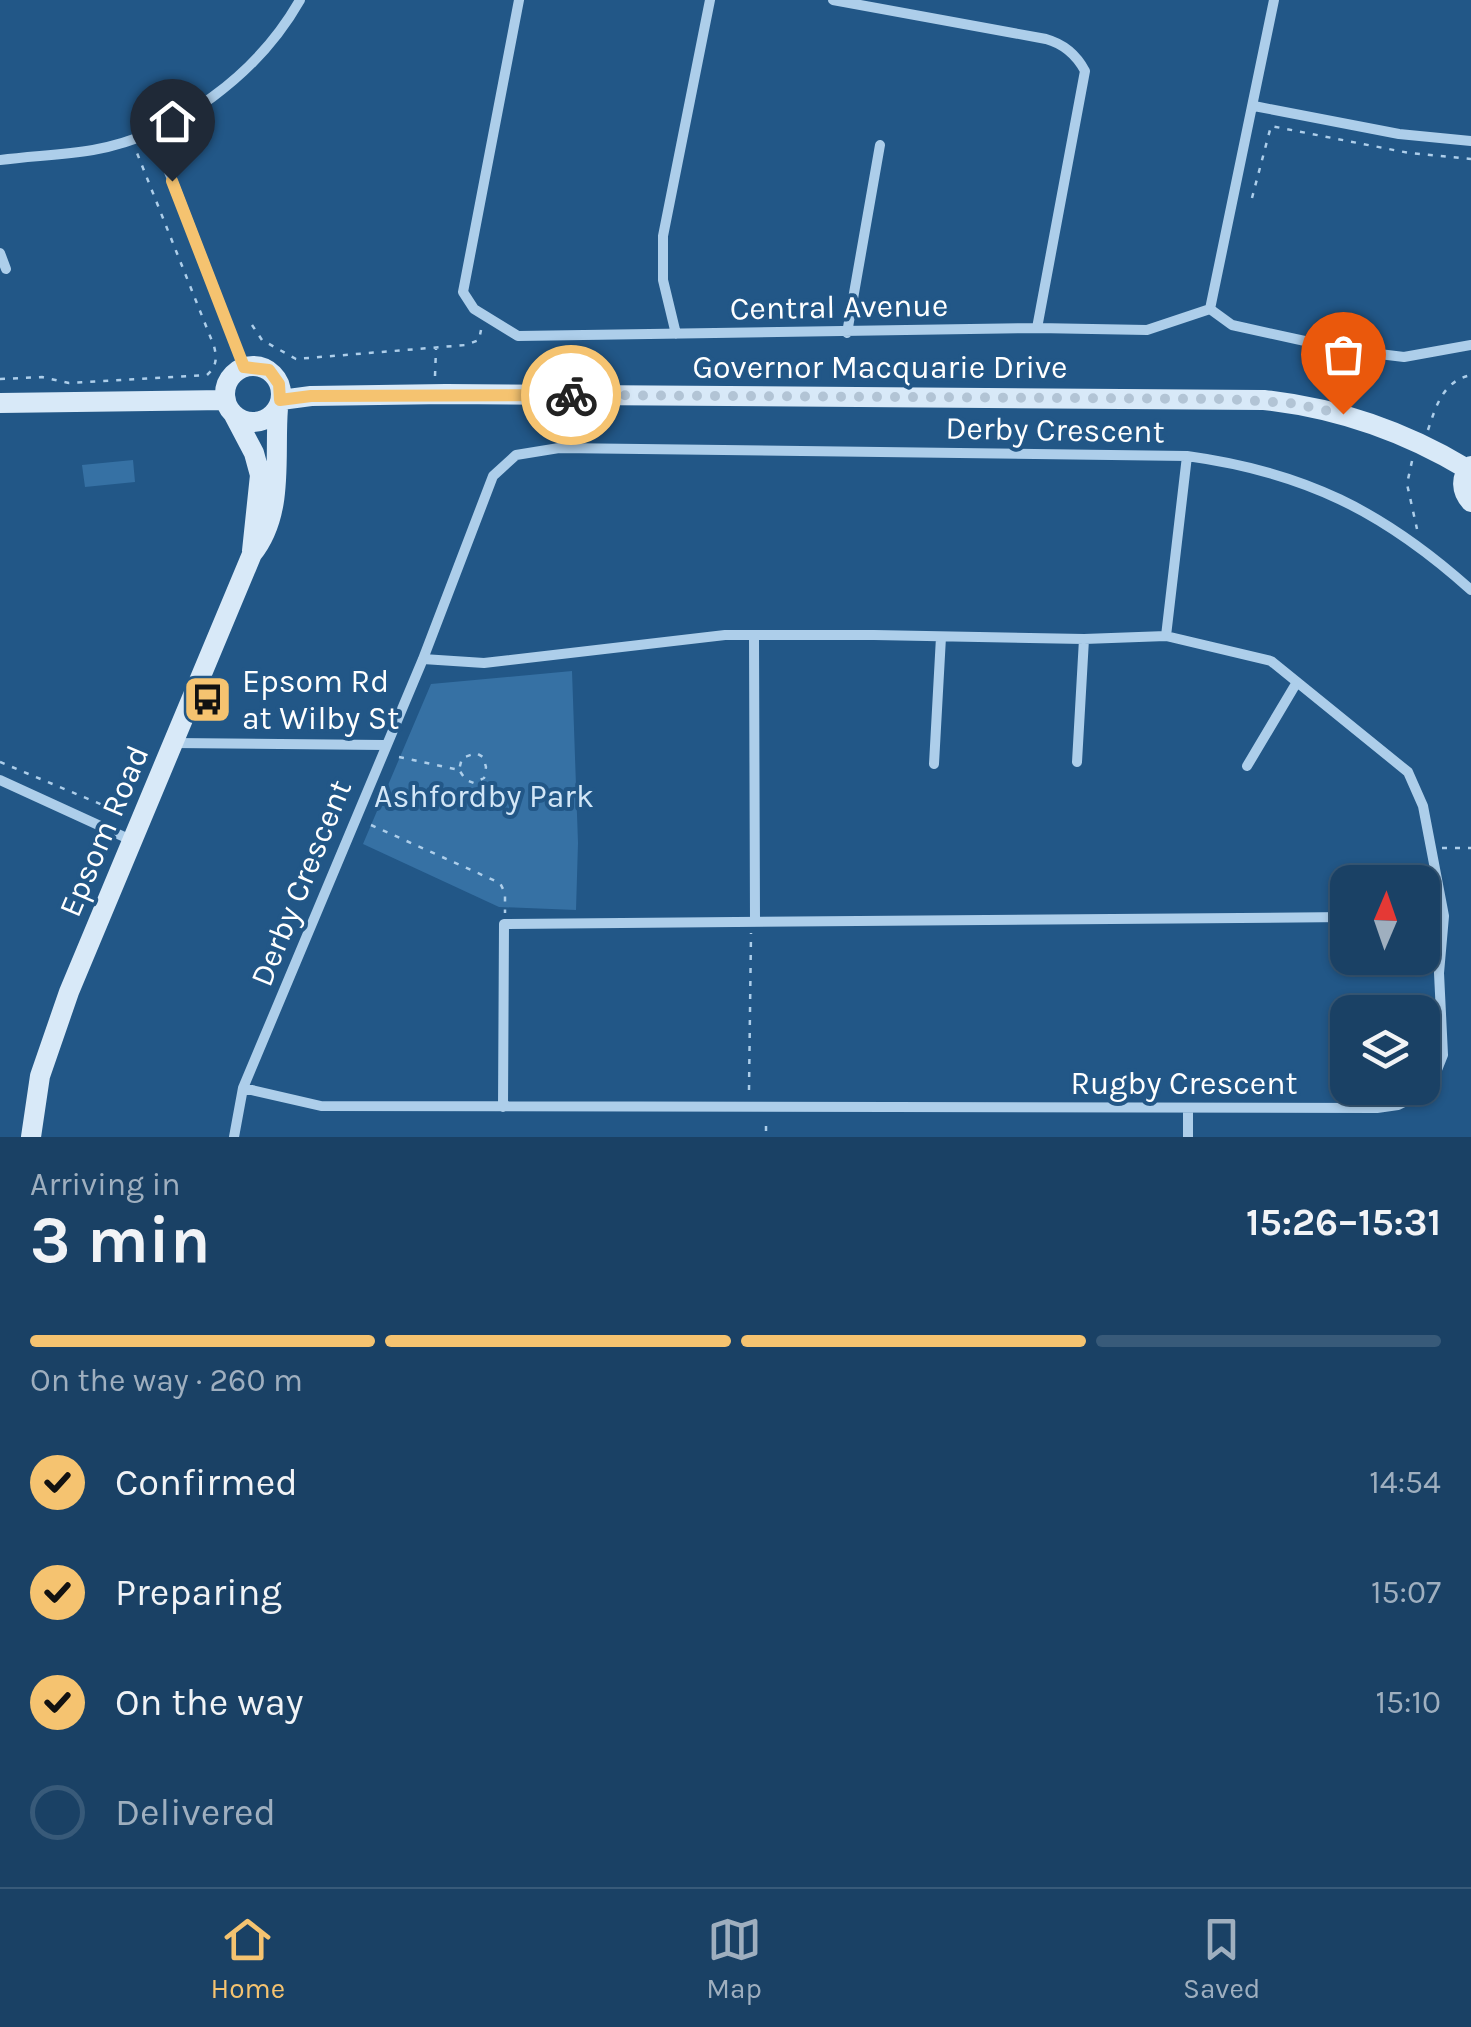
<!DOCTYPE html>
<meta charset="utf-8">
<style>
body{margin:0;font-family:Karla,sans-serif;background:#274c6e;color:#f1f3f6;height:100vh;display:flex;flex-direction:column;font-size:38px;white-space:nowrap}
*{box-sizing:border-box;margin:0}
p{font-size:32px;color:#9fafbf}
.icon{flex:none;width:55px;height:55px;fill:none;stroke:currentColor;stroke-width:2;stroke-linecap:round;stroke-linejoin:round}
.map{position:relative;height:1137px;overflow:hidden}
.panel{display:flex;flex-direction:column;background:#1a4165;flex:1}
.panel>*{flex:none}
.needle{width:65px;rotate:2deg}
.tools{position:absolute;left:1330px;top:865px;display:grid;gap:20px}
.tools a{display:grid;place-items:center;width:110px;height:110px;border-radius:20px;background:#1a4165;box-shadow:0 2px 8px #0004,0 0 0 2px #385a79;font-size:50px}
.pin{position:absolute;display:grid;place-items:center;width:85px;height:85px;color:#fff;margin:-102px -42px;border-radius:50% 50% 50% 0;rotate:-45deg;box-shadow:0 0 10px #0007}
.pin .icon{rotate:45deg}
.courier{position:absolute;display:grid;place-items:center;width:100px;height:100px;margin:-50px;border:8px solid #f5c370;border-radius:50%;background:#fff;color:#222;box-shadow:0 2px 12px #0007}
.headline em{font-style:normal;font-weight:700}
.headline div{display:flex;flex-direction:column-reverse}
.headline{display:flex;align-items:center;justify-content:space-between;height:170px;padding:0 30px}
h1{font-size:65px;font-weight:700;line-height:75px}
.bar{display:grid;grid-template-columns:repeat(4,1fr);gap:15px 10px;align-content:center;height:120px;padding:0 30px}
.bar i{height:12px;border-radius:8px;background:#385a79}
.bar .on{background:#f5c370}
.bar p{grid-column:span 4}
ol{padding:0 30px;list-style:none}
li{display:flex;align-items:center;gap:30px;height:110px}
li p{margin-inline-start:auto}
li .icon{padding:10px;border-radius:50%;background:#f5c370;color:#111;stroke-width:4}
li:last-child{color:#9fafbf}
li i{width:55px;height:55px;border:5px solid #385a79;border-radius:50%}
.tab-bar{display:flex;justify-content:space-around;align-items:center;height:140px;border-top:2px solid #385a79;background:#1a4165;font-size:28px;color:#9fafbf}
.tab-bar a{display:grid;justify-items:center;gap:5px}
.tab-bar .on{color:#f5c370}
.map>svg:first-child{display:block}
</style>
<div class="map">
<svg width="1471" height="1137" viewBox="0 0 1471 1137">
<rect width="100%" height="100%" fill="#225787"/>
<path fill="#3671a4" d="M 133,460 L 135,482 L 85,487 L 82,465 Z
M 572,671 L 578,843 L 576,910 L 499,907 L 363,844 L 431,684 Z"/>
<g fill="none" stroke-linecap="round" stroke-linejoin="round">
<path stroke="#adceea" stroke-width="2.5" stroke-dasharray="5 8" stroke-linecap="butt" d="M 1252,198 L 1271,126 L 1409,153 L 1471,159
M 252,325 L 262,340 L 296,359 L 466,345 L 479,340 L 481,330
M 435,376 L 436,349
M 0,379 L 42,377 L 69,383 L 207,375 C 217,366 217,358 214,346 L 137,153
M 1428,430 C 1436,406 1443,381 1471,375
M 1412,461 L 1407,484 L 1417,529
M 399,757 L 459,770 L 462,758 L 476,753 L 483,757 L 486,767 L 484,778 L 474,783 L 466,780 L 459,770
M 0,762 L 117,811 L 116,817
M 371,825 L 500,883 L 505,893 L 505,913
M 1442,848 L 1471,848
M 106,854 L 109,844
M 749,1090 L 751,933
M 766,1126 L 766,1137"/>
<path stroke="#adceea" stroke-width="10" d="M 519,0 L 463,292 L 474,309 L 518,336 L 1037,328 L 1147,330 L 1210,309
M 833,0 L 1046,39 C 1064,44 1076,54 1085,71 L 1037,328
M 1254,106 L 1399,134 L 1471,141
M 153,130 L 244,367
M 0,160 C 31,156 62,155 93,150 C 177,135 258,74 300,0
M 0,253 L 6,269
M 1210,309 L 1274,0
M 1210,309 L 1232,325 L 1346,350 L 1404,357 L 1471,345
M 847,333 L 880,145
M 676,334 L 663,280 L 663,236 L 710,0
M 754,636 L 755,922
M 1166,636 L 1187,456
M 174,743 L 384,745
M 1077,762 L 1084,639
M 934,764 L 941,637
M 1247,766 L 1297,682
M 0,780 L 131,840
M 1422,917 L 1444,916
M 243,1088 L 321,1106 L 1377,1108 L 1398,1105 L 1420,1094 L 1433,1080 L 1443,1055 L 1439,973 L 1444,916 L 1423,806 L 1408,772 L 1271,661 L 1166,636 L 1084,639 L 874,635 L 725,635 L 484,663 L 423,659
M 503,1107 L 504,924 L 1348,917
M 234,1137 L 243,1088 L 423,659 L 493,476 L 516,455 L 559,448 L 1187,456 C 1304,472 1383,511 1471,590
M 1188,1137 L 1188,1108"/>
<path stroke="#d8e9f8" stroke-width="20" d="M225 394a28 28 0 1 1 56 0a28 28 0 1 1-56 0Z
M 281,400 L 311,396 L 446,394 L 1264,400 C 1337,408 1404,431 1467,469
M 0,403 L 226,400
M 234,415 L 254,453 L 260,475 L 252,551
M 1471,466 C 1460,477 1461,491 1471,502
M 31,1137 L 40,1076 L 69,992 L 252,554 C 285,513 274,457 278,408"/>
</g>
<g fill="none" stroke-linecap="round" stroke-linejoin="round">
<path stroke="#b2c4d5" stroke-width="10" stroke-dasharray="0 18" d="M 571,395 L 1224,399 L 1290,403 L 1343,414"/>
<path stroke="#f5c370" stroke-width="12" d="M 172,181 L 244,367 L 269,370 L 279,384 L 280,400 L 311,396 L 571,395"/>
</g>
<defs>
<symbol id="bus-square" viewBox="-11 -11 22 22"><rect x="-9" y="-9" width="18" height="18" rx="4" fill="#f5c370" stroke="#225787"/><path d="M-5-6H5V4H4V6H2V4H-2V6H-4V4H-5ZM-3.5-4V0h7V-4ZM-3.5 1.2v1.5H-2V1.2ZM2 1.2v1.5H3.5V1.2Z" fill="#111"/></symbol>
</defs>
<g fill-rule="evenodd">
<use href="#bus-square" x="180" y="672" width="55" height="55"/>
</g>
<g text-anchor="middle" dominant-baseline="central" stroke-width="8" stroke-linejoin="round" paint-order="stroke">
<g font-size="32" fill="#fff" stroke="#225787">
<text transform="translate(839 307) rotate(-1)">Central Avenue</text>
<text x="880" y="367">Governor Macquarie Drive</text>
<text transform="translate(1055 430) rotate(1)">Derby Crescent</text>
<text transform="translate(104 831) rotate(-67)">Epsom Road</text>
<text transform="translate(301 883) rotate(-68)">Derby Crescent</text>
<text x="1184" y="1083">Rugby Crescent</text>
</g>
<g font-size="32" fill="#fff" stroke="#225787" text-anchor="start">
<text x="242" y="681">Epsom Rd<tspan x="242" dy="37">at Wilby St</tspan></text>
</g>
<g font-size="32" fill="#d2e6f7" stroke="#225787">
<text x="484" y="796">Ashfordby Park</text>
</g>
</g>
</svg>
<div class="tools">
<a><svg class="needle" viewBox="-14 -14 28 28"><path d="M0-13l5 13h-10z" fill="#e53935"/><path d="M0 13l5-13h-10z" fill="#9fafbf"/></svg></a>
<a><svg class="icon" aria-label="layers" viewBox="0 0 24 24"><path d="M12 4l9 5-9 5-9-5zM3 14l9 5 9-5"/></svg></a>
</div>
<div class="pin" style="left:1343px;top:414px;background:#ea580c"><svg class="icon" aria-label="bag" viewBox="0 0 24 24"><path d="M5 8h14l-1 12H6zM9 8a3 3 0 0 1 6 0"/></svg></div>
<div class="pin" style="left:172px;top:181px;background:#1f2937"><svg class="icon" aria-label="home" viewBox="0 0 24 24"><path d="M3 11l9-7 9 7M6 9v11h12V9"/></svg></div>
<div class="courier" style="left:571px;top:395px"><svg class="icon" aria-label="bike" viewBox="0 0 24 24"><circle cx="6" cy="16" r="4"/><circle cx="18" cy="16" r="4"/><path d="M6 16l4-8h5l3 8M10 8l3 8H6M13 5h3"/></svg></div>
</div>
<section class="panel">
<div class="headline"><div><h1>3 min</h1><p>Arriving in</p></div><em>15:26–15:31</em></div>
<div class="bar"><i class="on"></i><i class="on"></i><i class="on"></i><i></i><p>On the way · 260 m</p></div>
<ol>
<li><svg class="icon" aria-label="check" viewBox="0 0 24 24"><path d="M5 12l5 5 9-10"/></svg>Confirmed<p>14:54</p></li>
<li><svg class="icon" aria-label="check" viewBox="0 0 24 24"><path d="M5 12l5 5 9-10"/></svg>Preparing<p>15:07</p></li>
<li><svg class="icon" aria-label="check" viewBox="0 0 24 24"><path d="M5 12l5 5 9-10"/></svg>On the way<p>15:10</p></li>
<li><i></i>Delivered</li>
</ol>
</section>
<nav class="tab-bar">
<a class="on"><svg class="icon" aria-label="home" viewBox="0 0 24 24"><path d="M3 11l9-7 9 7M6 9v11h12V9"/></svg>Home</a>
<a><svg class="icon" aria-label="map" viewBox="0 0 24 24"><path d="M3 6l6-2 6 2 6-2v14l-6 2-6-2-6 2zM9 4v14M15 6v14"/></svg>Map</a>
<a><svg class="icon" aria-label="saved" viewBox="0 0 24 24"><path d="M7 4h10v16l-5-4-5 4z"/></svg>Saved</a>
</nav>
